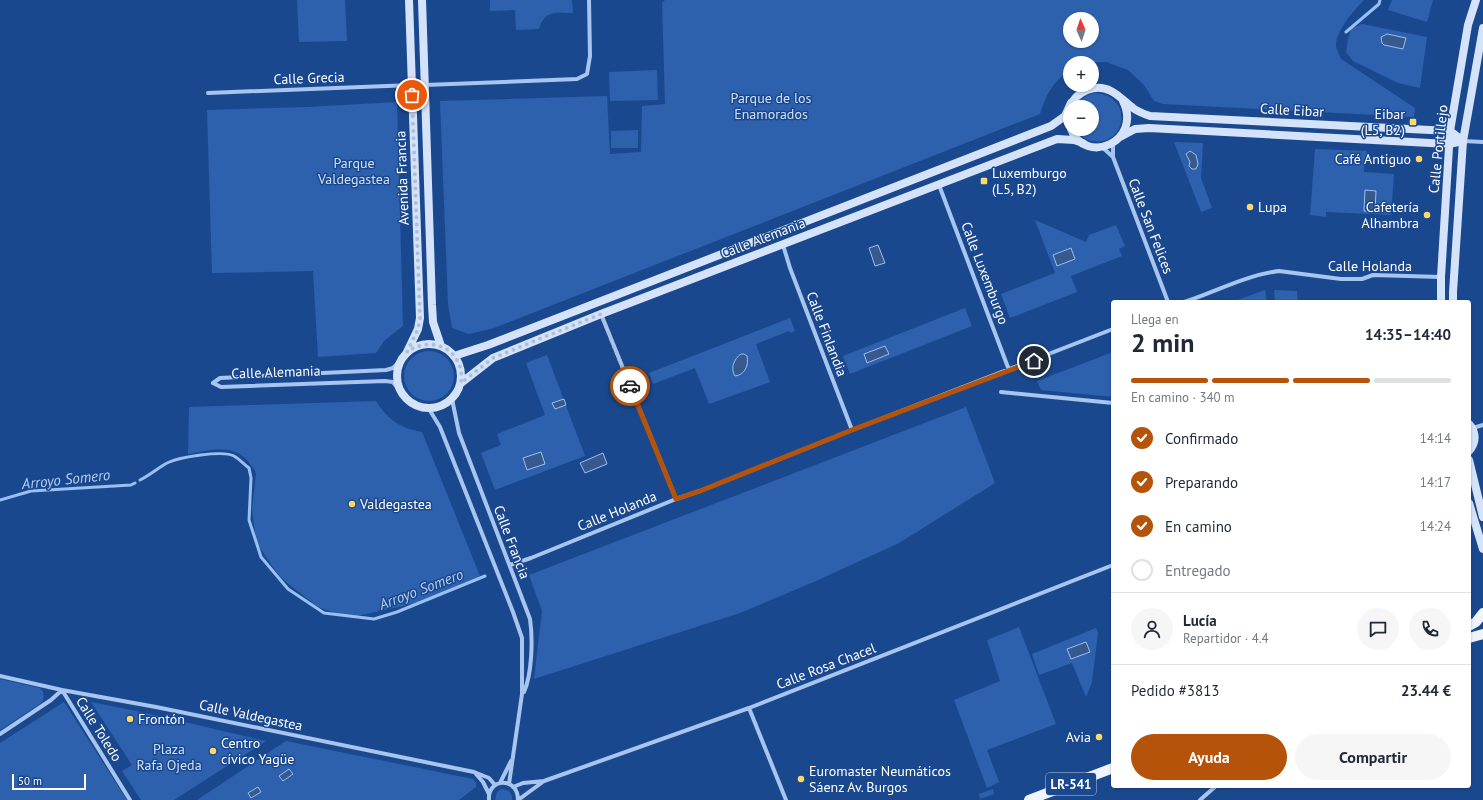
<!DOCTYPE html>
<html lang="es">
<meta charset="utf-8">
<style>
body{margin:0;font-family:"PT Sans",sans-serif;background:#f6f6f7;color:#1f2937;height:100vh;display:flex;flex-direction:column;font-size:15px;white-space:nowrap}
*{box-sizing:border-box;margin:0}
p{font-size:13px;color:#747a83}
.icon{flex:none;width:22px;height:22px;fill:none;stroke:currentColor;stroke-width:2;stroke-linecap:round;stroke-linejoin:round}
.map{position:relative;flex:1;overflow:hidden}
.sheet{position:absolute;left:1111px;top:300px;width:360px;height:488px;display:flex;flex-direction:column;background:#fff;border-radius:4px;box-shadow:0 1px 3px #0004}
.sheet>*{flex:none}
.needle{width:26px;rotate:357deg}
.fabs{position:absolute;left:1063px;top:12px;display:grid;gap:8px}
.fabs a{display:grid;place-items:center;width:36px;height:36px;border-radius:50%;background:#fff;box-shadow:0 1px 3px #0004;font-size:20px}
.scale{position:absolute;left:12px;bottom:10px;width:74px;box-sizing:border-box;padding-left:4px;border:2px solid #fff;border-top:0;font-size:11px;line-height:14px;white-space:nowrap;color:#fff;-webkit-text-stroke:3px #1a488f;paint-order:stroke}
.pin{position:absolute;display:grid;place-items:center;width:34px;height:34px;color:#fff;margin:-17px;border:2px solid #fff;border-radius:50%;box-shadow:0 1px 4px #0007}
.courier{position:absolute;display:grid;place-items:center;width:40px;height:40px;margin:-20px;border:3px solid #b45309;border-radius:50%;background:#fff;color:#222;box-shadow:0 1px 5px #0007}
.headline em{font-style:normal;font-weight:600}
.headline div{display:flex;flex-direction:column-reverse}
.headline{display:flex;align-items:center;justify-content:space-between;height:68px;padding:0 20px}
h1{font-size:26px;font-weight:600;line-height:30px}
.bar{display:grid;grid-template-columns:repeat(4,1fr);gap:6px 4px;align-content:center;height:48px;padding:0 20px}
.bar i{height:5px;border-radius:3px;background:#e0e1e3}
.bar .active{background:#b45309}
.bar p{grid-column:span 4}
.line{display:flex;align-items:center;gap:10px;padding:0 20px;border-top:1px solid #e0e1e3}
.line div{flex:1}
.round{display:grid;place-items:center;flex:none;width:42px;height:42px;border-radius:21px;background:#f6f6f7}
ol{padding:0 20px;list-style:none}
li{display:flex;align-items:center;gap:12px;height:44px}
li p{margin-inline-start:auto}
li .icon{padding:4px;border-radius:50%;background:#b45309;color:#fff;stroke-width:4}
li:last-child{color:#747a83}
li i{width:22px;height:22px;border:2px solid #e0e1e3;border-radius:50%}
.button{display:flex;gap:8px;margin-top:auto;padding:8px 20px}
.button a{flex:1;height:46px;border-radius:24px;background:#b45309;color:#fff;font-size:16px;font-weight:600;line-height:46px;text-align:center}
.button a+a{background:#f6f6f7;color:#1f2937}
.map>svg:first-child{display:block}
</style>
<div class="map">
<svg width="1483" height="800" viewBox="0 0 1483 800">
<rect width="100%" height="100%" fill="#1a488f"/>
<path fill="#2d61ad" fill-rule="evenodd" d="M 297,0 L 345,0 L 347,41 L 299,42 Z
M 490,0 L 572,0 L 573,13 C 556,13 545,9 539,29 L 516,30 L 515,10 L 490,11 Z
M 665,0 L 1364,0 C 1354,10 1335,32 1336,47 C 1337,50 1339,55 1341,59 L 1415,108 L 1414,117 L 1163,104 L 1154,101 L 1144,85 L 1128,70 L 1106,62 L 1070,63 L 1070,71 C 1053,80 1046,96 1040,114 L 494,328 L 469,334 L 452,328 L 448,304 L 440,101 L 607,96 L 610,154 L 641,152 L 642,106 L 665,104 L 662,3 ZM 1070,19 L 1092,19 L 1092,41 L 1070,41 Z
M 1392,0 L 1433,0 L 1427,22 L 1388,10 Z
M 1362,24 L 1427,37 L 1420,88 L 1398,83 L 1353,61 L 1346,52 L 1348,39 L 1351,29 Z
M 657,70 L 658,100 L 610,101 L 609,72 Z
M 1094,93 C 1135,95 1126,147 1093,141 C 1085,140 1079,135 1076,129 L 1092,129 L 1092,107 L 1075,107 C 1080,99 1085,96 1094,93 Z
M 397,102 L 403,326 L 384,341 L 376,353 L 318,357 L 313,271 L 212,273 L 207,110 L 308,107 Z
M 638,130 L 638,148 L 611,148 L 611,131 Z
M 1174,142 L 1203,143 L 1201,178 L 1212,208 L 1201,212 Z
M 1315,149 L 1367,151 C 1367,159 1364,163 1364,172 L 1394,174 L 1391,215 L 1326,212 L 1326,217 L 1310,215 Z
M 1035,220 L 1086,242 L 1089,235 L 1116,225 L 1125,246 L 1119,249 L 1122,256 L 1071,276 L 1077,292 L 1010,318 L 1001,294 L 1055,273 Z
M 1265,290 L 1267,302 L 1232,302 Z
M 1274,290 L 1297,291 L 1298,302 L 1275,302 Z
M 965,308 L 972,326 L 850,374 L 843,356 Z
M 790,318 L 795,331 L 791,333 L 789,331 L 756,344 L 770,382 L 709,404 L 695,368 L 653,384 L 649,373 Z
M404 376a25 25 0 1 1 50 0a25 25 0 1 1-50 0Z
M 1113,352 L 1113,397 L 1041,390 L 1037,381 Z
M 547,355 L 585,456 L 495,490 L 481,453 L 501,445 L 497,434 L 545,415 L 526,363 Z
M 376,401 C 387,419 401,429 422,432 L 480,576 L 417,603 L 357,616 L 343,616 L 318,607 L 286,582 L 277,573 L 256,542 L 252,509 L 256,474 C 255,469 251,466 248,461 C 232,443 209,450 188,454 L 189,407 Z
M 966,407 L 995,483 L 899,543 L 816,581 L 740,613 L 534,679 L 542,611 L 529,575 Z
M 1019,627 L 1056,724 L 987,750 L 999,782 L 987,788 L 954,700 L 1000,681 L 987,640 Z
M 1096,628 L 1098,633 L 1092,682 L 1086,697 L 1072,663 L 1039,675 L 1032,654 Z
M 0,679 L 40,688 C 44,692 44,695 43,701 L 40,704 L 0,730 Z
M 64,702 L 127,800 L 0,800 L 0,743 Z
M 91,702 L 151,714 L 266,741 L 174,800 L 141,800 L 122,771 L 132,765 Z
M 286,741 L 473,779 L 476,783 L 476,787 L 459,800 L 197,800 Z
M 501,789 L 509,791 L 512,796 L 512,800 L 495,800 L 497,792 Z
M 993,789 L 994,794 L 980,799 L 979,794 Z"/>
<path fill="#38598e" stroke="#9abff1" d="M 1387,34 L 1406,38 L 1403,49 L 1384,45 L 1382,43 L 1381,37 Z
M 1190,151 L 1196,155 L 1198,164 L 1196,169 L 1192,169 L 1189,166 L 1190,162 L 1186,154 Z
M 1365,190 L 1376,191 L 1375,212 L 1364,211 Z
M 878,245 L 885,263 L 875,266 L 869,248 Z
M 1071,248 L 1075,259 L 1057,266 L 1053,255 Z
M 885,346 L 889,354 L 867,363 L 864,354 Z
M 741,354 L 744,354 L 747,356 C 749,365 745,375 735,376 C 730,368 734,359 741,354 Z
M 564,399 L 566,405 L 555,409 L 552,403 Z
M 541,452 L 545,464 L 527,470 L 523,458 Z
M 603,453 L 607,464 L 585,473 L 580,463 Z
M 1086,642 L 1090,652 L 1071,659 L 1067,649 Z
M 289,769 L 293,774 L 283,781 L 279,776 Z
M 258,787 L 261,792 L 251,798 L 248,793 Z"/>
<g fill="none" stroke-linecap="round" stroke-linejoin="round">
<path stroke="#9abff1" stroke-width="3" d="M 1346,32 L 1379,4 L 1380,0
M 140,480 C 150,475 158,468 167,463 C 179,457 223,450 234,456 C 239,459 244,464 249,468 L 251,478 L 249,520 L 261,557 L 288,589 L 324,613 L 374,619 L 397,612 L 485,576
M 0,500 L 31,491 L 131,485 L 135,483"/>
<path stroke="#a7c5ee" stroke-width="4" d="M 425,85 L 577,79 L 587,74 L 590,56 L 589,0
M 208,93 L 412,85
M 1463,141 L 1483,142
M 1113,143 L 1113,157 L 1168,302
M 1102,147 L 1113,157
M 939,185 L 1009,370
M 783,245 L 790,268 L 852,430
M 1184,302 C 1215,292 1246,275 1279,271 L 1341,279 L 1362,279 L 1373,275 L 1441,277
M 601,314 L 676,499
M 213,383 L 221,387 L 385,381 L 393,382 L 405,398
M 213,383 L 220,378 L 386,370 L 393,368 L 400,361
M 1001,392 L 1113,403
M 452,399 L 459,433 L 530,619 C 533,639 532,674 524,692
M 429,409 L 440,427 L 513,612 L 522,638 L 522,694 L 509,784
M 1473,428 L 1483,425
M 510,565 L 531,558 L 676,499 L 700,491 L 852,430 L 1113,329
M 0,676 L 62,690 L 156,707 L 474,772 L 489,778 L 495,785
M 749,708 L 786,800
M 0,734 L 51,700 L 62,690 L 130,800
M 476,774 L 483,782 L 489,794
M 500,783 L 511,761
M 513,787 L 523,783 L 544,781
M 489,800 C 487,778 518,776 518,800
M 518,800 L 544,781 L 749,708 L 1113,565
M 1200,800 L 1216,786"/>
<path stroke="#d5e3fa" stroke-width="8" d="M 422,0 L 432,305 L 433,322 L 441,346
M 1070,107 C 1076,91 1096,83 1111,91 C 1119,95 1126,103 1133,108 C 1138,112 1144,114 1150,116 L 1450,131 L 1463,141
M 1071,129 C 1085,166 1143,142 1123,101
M 1120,137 L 1135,129 L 1149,128 L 1449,144 L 1463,141
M 1441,302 L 1441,277 L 1450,131 L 1468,25 L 1476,0
M 1453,302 L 1453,292 L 1463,141 L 1483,28
M397 376a32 32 0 1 1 64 0a32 32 0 1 1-64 0Z
M 407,352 L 418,329 L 420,318 L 409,0
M 454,356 L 488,345 L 1051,126 L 1065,116 L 1071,103
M 461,383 L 493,358 L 601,314 L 1057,139 L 1074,140 L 1083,143
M 1469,424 C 1476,432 1477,442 1469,451
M 1469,460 L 1483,517
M 1469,503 L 1483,549"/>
<path stroke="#eff4ff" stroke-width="10" d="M 1469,626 L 1476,622 L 1483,613
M 1469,638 L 1483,634
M 1029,800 L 1113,768"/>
</g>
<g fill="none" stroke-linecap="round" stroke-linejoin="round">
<path stroke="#afbfd8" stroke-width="4" stroke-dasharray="0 7.2" d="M 412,95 L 420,318 L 418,329 L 407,352 C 426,338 453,344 460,367 C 462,372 461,378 461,383 L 493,358 L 601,314 L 630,386"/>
<path stroke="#b45309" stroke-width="5" d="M 630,386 L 676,499 L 700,491 L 852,430 L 1034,361"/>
</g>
<g fill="#ffd965" stroke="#1a488f" stroke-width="1.5">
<rect x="1409" y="118" width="8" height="8" rx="2"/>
<circle cx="1419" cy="159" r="4"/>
<rect x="980" y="177" width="8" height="8" rx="2"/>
<circle cx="1250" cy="207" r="4"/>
<circle cx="1427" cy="215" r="4"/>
<circle cx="352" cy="504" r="4"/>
<circle cx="130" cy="719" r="4"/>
<circle cx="1099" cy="737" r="4"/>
<circle cx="213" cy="751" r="4"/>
<circle cx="801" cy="779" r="4"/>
</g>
<g text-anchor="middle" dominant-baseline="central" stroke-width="3" stroke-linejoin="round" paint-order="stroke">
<rect fill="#1a488f" stroke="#bac8dd" stroke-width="1" x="1046" y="773" width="50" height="22" rx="3"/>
<g font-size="13" font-weight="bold" fill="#fff">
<text x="1071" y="784">LR-541</text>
</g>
<g font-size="14" fill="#fff" stroke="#1a488f">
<text transform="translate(309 78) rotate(-2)">Calle Grecia</text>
<text transform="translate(1292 110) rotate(3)">Calle Eibar</text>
<text transform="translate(1438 149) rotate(-84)">Calle Portillejo</text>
<text transform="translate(402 178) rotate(-92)">Avenida Francia</text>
<text transform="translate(1151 226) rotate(69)">Calle San Felices</text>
<text transform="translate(763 238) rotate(-21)">Calle Alemania</text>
<text x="1370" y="266">Calle Holanda</text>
<text transform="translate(985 273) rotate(69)">Calle Luxemburgo</text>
<text transform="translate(827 334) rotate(69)">Calle Finlandia</text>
<text transform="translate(276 372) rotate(-2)">Calle Alemania</text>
<text transform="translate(617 511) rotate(-22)">Calle Holanda</text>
<text transform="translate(512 542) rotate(69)">Calle Francia</text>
<text transform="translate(826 666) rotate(-21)">Calle Rosa Chacel</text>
<text transform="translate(251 715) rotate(12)">Calle Valdegastea</text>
<text transform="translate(99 729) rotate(58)">Calle Toledo</text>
</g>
<g font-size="14" fill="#cee0fa" stroke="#1a488f">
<text x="771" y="98">Parque de los<tspan x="771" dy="16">Enamorados</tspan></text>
<text x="354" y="163">Parque<tspan x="354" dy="16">Valdegastea</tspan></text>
<text x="169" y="749">Plaza<tspan x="169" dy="16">Rafa Ojeda</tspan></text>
</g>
<g font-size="14" fill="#fff" stroke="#1a488f" text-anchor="start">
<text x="1405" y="114" text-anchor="end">Eibar<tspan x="1405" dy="16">(L5, B2)</tspan></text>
<text x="1411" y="159" text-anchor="end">Café Antiguo</text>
<text x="992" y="173">Luxemburgo<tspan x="992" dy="16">(L5, B2)</tspan></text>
<text x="1258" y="207">Lupa</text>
<text x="1419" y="207" text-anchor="end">Cafetería<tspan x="1419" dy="16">Alhambra</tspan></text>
<text x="360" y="504">Valdegastea</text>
<text x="138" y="719">Frontón</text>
<text x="1091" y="737" text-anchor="end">Avia</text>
<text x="221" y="743">Centro<tspan x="221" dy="16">cívico Yagüe</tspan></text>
<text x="809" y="771">Euromaster Neumáticos<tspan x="809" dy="16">Sáenz Av. Burgos</tspan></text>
</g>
<g font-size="15" font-style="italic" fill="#b3cff6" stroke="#1a488f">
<text transform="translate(66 479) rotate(-6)">Arroyo Somero</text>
<text transform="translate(421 589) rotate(-21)">Arroyo Somero</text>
</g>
</g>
</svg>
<div class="fabs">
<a><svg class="needle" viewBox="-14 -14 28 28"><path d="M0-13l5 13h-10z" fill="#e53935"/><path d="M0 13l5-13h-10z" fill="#747a83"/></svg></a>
<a>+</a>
<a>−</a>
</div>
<div class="scale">50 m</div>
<div class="pin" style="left:412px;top:95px;background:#ea580c"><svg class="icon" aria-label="bag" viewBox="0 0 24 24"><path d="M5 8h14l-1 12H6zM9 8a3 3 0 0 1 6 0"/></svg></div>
<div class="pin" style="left:1034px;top:361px;background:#1f2937"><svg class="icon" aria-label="home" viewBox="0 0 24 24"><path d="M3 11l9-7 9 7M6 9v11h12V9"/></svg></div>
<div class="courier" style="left:630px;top:386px"><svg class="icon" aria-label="car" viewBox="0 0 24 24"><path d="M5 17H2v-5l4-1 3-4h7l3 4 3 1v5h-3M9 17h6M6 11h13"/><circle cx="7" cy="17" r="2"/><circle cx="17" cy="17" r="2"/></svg></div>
<section class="sheet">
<div class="headline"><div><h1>2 min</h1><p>Llega en</p></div><em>14:35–14:40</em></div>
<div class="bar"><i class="active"></i><i class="active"></i><i class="active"></i><i></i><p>En camino · 340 m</p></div>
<ol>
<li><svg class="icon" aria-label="check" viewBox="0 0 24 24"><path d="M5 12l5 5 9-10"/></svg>Confirmado<p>14:14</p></li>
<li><svg class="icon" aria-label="check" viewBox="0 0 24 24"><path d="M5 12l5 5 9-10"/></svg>Preparando<p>14:17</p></li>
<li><svg class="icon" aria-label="check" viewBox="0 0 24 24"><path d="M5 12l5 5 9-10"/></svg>En camino<p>14:24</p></li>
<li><i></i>Entregado</li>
</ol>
<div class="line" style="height:72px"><a class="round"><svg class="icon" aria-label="person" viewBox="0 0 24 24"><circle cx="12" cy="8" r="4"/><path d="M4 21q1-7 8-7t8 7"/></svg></a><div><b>Lucía</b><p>Repartidor · 4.4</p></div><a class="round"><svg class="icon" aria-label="chat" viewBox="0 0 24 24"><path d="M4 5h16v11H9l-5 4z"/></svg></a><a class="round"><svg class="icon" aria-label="phone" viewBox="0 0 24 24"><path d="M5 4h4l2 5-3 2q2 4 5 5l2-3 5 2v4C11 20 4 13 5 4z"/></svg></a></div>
<div class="line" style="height:52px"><div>Pedido #3813</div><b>23.44 €</b></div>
<div class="button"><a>Ayuda</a><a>Compartir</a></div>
</section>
</div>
